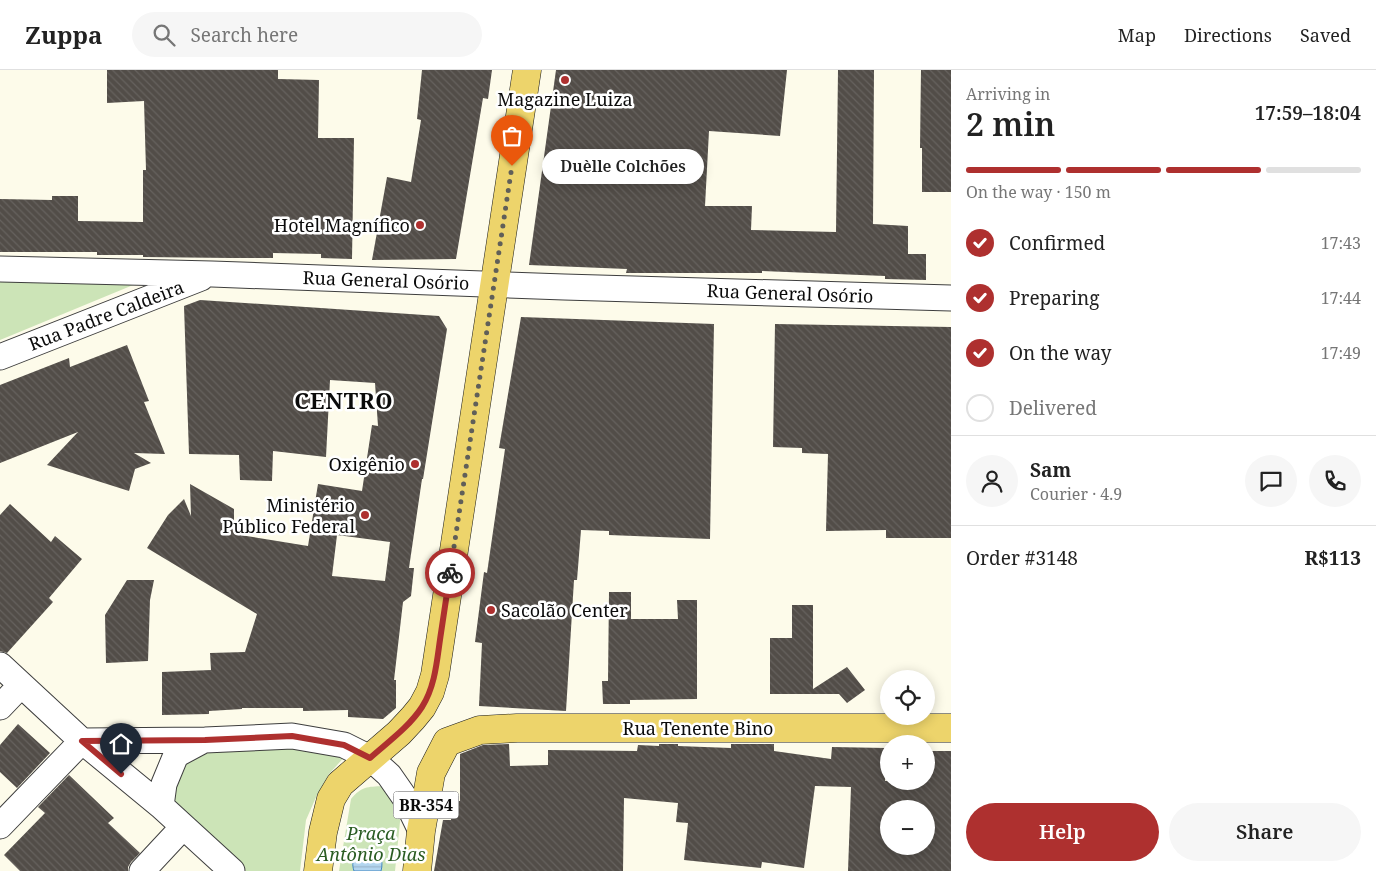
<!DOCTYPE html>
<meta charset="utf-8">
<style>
body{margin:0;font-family:"Noto Serif",serif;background:#f6f6f6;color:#222;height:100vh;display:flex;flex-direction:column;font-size:19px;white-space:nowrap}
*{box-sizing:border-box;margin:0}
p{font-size:16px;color:#767676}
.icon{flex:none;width:28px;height:28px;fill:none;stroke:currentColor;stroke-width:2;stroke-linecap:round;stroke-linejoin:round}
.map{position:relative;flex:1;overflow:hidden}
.side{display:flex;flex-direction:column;background:#fff;width:425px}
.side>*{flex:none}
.buttons{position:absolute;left:880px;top:600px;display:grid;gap:10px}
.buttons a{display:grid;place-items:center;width:55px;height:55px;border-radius:50%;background:#fff;box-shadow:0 2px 12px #0003;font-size:25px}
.pin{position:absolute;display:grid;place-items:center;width:42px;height:42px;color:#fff;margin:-51px -21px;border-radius:50% 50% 50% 0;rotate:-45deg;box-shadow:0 0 5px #0007}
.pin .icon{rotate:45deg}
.courier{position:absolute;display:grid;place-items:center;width:50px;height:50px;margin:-25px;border:4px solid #ae302f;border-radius:50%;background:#fff;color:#222;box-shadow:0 1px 6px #0007}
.bubble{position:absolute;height:35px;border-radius:18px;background:#fff;box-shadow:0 2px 12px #0003;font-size:16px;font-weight:600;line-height:35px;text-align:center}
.summary em{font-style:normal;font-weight:600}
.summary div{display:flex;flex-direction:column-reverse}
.summary{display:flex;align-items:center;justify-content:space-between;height:85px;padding:0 15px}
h1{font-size:32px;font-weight:600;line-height:38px}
.bar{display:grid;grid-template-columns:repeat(4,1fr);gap:8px 5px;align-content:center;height:60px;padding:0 15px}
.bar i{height:6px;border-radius:4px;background:#e0e0e0}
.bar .current{background:#ae302f}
.bar p{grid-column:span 4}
.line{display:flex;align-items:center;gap:12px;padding:0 15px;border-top:1px solid #e0e0e0}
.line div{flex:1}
.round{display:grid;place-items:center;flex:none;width:52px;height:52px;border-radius:26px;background:#f6f6f6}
ol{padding:0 15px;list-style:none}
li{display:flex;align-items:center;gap:15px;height:55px}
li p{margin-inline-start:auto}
li .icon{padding:5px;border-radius:50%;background:#ae302f;color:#fff;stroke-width:4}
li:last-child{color:#767676}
li i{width:28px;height:28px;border:2px solid #e0e0e0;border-radius:50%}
.button{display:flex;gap:10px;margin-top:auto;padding:10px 15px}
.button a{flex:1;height:58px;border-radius:30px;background:#ae302f;color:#fff;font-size:20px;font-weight:600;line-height:58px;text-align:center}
.button a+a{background:#f6f6f6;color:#222}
header{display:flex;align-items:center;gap:30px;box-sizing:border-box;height:70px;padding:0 25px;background:#fff;border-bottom:1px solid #e0e0e0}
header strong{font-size:24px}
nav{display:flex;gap:28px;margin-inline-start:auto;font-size:18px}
.search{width:350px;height:45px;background:#f6f6f6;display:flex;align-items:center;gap:12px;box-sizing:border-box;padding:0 18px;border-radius:28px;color:#767676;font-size:19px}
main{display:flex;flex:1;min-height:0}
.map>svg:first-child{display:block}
</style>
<header>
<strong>Zuppa</strong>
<div class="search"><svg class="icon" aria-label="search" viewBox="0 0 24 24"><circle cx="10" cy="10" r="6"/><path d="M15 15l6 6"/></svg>Search here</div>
<nav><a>Map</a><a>Directions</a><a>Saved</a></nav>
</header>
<main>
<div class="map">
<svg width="951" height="801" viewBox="0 0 951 801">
<defs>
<pattern id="water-rules" width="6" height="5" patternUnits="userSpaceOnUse" patternTransform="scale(1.25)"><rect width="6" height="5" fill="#b3d6f0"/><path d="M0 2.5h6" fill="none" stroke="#99b6cc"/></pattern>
<pattern id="building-back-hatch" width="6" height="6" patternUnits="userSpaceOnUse" patternTransform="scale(1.25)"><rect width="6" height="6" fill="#524d48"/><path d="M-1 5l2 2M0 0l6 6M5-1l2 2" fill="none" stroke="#66625e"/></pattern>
</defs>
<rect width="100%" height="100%" fill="#fdfbea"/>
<path fill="#cce4b7" d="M 0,210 L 138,213 L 0,270 Z
M 302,676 L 347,684 L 329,704 L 317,725 L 306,750 L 300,801 L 246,801 L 173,734 L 176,708 L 187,688 L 209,677 Z
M 383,716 L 401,742 L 395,801 L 339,801 L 351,729 C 362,716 367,717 383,716 Z"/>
<path fill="url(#water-rules)" stroke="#4187c1" d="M 369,779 C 380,782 384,790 381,801 L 354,801 C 350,789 356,781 369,779 Z"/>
<path fill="url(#building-back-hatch)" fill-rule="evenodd" d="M 107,0 L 278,0 L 278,9 L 319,10 L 318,68 L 354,68 L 352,189 L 321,188 L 321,184 L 273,183 L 273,188 L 231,188 L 143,187 L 143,185 L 97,185 L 97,182 L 0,182 L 0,129 L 52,130 L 52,126 L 78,126 L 78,151 L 143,152 L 143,100 L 146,100 L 144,31 L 107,33 Z
M 422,0 L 492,0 L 488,29 L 483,28 L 456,189 L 372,190 L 387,107 L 411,112 L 421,50 L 417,49 Z
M 556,0 L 787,0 L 780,66 L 709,61 L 705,136 L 752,136 L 751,160 L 836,162 L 838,0 L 874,0 L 873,154 L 908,156 L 908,184 L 926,184 L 926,210 L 885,209 L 885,206 L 762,201 L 762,203 L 626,203 L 627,199 L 529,195 Z
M 921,0 L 951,0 L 951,122 L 922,122 L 922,78 L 920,78 Z
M 200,230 L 439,246 L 447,259 L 423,409 L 422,409 L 409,498 L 414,498 L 411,526 L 403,532 L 394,610 L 396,610 L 396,638 L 383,649 L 348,647 L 348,640 L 303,641 L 303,638 L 242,638 L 242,639 L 209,641 L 209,644 L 162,645 L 162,602 L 211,600 L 210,583 L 245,582 L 257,544 L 147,478 L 168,445 L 184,429 L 191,446 L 190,414 L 234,439 L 234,464 L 308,476 L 318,414 L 362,421 L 372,355 L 378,356 L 375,313 L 330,310 L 326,387 L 273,381 L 272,411 L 240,410 L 239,385 L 189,384 L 184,236 ZM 337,465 L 390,472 L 385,511 L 332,506 Z
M 521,247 L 714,254 L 710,469 L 609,465 L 609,461 L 581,460 L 577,510 L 574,510 L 566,641 L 479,636 L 482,573 L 475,572 L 484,502 L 487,503 L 505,379 L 499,378 Z
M 775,254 L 951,257 L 951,468 L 886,468 L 886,460 L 826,461 L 828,384 L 802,383 L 802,378 L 773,377 Z
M 127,275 L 149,331 L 144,332 L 165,384 L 134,383 L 151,393 L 135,399 L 129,421 L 47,395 L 78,362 L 0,393 L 0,315 L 69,288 L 70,297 Z
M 10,434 L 51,472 L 55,466 L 82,489 L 49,528 L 53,532 L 7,583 L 0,581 L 0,445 Z
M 127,510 L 154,510 L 150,530 L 148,591 L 106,593 L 105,545 Z
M 609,522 L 631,522 L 631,549 L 678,549 L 677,530 L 697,530 L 697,629 L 630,630 L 630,634 L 603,634 L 602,611 L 608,611 Z
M 792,535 L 813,535 L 813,619 L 847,597 L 865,620 L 847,633 L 839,624 L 770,624 L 770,568 L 792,568 Z
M 18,654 L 50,683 L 17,718 L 0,702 L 0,675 Z
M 509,674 L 510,696 L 548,695 L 548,680 L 637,681 L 638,675 L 659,676 L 659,674 L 678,674 L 678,676 L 731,678 L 731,674 L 774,674 L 774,681 L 831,689 L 832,677 L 886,678 L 885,711 L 926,711 L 926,681 L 951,681 L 951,801 L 848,801 L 851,717 L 815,716 L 804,798 L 762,792 L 761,798 L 684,790 L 688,753 L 676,752 L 678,733 L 624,728 L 623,801 L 434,801 L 443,750 L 451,750 L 452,731 L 460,731 L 460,684 L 483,675 ZM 889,739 L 926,739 L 926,776 L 888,776 Z
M 69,705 L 114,748 L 108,753 L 140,783 L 131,792 L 128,797 L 128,801 L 20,801 L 4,785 L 45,743 L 38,737 Z"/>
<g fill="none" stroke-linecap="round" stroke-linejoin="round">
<defs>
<path id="minor" d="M 0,199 L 212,204 L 564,217 L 951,228
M 0,287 L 201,208
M 0,595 L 82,671 L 161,736 L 232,801
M 0,637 L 21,615
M 82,671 L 205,670 L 292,666 L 344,675 L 370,688 L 389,705 L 405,728 L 421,761
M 161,736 L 164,714 L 176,685 L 202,671
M 0,756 L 82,671
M 142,801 L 183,757"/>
<path id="primary" d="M 318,801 L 323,762 L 331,729 L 340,714 L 399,663 L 413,648 L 422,637 L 430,622 L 435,605 L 527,0
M 417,801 L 421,761 L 431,703 L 447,672 L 480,660 L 517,658 L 951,658"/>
</defs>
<use href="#minor" stroke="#3e3e3e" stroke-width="27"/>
<use href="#primary" stroke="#1c1c1c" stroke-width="29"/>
<use href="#minor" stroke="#fff" stroke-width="25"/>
<use href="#primary" stroke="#edd46b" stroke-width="28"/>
</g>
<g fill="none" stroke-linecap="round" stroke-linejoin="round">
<path stroke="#605f59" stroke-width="5" stroke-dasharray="0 9" d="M 450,503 L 512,96"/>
<path stroke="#ae302f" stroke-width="6" d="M 121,704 L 82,671 L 205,670 L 292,666 L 344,675 L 370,688 C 388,672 409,657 422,637 C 436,615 437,588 441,563 C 444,543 447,523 450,503"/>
</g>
<g fill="#ae302f" stroke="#fff" stroke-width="2">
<circle cx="565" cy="10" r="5"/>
<circle cx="420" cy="155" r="5"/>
<circle cx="415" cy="394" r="5"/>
<circle cx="365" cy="445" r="5"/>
<circle cx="491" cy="540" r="5"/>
</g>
<g text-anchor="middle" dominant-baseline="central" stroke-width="5" stroke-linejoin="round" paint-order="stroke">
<rect fill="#fff" stroke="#545454" stroke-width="1" x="393.5" y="721.5" width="65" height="27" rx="4"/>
<g font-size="16" font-weight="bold" fill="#0b0b0b">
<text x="426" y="735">BR-354</text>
</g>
<g font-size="18" fill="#0b0b0b" stroke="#fff" text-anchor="end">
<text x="565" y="29" text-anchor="middle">Magazine Luiza</text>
<text x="410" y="155">Hotel Magnífico</text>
<text x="405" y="394">Oxigênio</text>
<text x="355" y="435">Ministério<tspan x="355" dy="21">Público Federal</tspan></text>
<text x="501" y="540" text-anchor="start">Sacolão Center</text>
</g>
<g font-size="18" fill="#0b0b0b" stroke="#fff">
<text transform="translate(386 210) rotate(2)">Rua General Osório</text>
<text transform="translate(790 223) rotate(2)">Rua General Osório</text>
<text transform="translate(106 245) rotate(-21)">Rua Padre Caldeira</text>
<text x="698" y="658">Rua Tenente Bino</text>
</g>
<g font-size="18" font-style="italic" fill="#2a5c22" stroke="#fff">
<text x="371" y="763">Praça<tspan x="371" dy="21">Antônio Dias</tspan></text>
</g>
<g font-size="22" font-weight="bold" letter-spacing="1" fill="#0b0b0b" stroke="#fff">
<text x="344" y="330">CENTRO</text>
</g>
</g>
</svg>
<div class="buttons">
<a><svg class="icon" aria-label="locate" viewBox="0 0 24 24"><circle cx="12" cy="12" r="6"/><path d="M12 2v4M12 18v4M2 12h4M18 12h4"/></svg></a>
<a>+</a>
<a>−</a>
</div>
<div class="pin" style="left:512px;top:96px;background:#ea580c"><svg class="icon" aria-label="bag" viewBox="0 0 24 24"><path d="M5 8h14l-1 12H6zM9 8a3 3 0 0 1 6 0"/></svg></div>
<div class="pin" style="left:121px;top:704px;background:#1f2937"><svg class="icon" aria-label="home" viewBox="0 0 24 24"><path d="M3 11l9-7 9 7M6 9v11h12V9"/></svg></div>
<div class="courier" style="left:450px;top:503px"><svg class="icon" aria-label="bike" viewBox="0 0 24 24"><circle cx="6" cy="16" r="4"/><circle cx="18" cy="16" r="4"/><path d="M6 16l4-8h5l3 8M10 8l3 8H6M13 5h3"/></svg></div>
<div class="bubble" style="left:542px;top:79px;width:162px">Duèlle Colchões</div>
</div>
<section class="side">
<div class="summary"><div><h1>2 min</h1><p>Arriving in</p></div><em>17:59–18:04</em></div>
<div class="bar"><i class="current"></i><i class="current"></i><i class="current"></i><i></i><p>On the way · 150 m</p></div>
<ol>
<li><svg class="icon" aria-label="check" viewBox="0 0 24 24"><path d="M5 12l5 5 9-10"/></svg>Confirmed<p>17:43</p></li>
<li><svg class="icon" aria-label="check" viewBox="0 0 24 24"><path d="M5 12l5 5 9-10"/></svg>Preparing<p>17:44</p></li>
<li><svg class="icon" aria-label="check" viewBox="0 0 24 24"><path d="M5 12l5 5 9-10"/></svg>On the way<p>17:49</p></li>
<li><i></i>Delivered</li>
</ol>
<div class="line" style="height:90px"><a class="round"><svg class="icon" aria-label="person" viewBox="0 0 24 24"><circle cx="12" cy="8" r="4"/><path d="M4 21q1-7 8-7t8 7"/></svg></a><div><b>Sam</b><p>Courier · 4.9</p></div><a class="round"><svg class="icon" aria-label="chat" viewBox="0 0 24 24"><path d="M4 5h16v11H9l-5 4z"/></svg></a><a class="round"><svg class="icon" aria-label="phone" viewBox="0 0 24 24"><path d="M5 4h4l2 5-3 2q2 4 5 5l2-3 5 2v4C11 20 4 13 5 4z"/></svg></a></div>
<div class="line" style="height:65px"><div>Order #3148</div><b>R$113</b></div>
<div class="button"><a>Help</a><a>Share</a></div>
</section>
</main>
